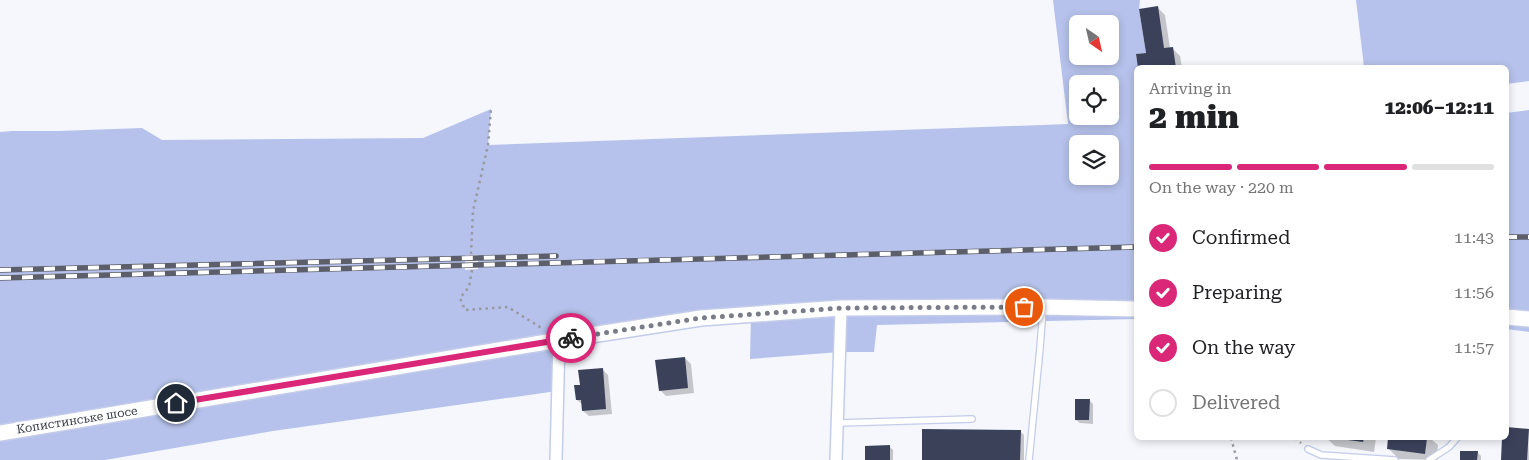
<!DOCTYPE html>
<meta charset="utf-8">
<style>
body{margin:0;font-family:"Roboto Serif",serif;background:#f6f6f6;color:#202124;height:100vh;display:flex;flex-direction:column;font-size:19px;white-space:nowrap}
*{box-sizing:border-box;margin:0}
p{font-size:16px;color:#757577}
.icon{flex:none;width:28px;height:28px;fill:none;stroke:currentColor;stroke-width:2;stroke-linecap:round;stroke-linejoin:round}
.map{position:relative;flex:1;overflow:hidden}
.sheet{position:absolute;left:1134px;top:65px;width:375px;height:375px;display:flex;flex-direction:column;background:#fff;border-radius:8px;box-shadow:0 2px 8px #0003}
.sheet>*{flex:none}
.needle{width:32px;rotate:146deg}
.tools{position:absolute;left:1069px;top:15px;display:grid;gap:10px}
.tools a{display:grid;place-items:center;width:50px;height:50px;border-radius:8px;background:#fff;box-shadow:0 2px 8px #0003;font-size:25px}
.pin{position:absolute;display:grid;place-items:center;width:42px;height:42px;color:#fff;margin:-21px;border:2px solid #fff;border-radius:50%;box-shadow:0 1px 5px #0007}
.courier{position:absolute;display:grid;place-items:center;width:50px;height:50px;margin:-25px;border:4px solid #db2777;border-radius:50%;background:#fff;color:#222;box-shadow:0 1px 6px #0007}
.head em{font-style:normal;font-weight:800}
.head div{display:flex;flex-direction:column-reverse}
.head{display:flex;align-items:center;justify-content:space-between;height:85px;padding:0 15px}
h1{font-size:32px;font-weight:800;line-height:38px}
.bar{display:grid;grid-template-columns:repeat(4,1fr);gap:8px 5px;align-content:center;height:60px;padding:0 15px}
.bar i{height:6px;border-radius:4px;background:#e0e0e0}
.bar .active{background:#db2777}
.bar p{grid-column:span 4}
ol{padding:0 15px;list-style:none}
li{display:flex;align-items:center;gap:15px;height:55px}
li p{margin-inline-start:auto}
li .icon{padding:5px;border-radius:50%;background:#db2777;color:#fff;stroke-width:4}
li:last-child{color:#757577}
li i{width:28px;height:28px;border:2px solid #e0e0e0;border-radius:50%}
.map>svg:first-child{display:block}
</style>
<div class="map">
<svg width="1529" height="460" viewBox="0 0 1529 460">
<rect width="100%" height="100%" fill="#f5f7fd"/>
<path fill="#b6c2eb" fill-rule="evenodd" d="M 1053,0 L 1140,0 L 1139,9 L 1146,53 L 1136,54 L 1138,67 L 1136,68 L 1136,319 L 877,325 L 874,352 L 840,352 L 750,359 L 751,315 L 559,340 L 557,391 L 273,431 L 105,460 L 0,460 L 0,132 L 12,131 L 59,131 L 142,128 L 162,140 L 423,138 L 491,109 L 488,145 L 1068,124 ZM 1078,24 L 1110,24 L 1110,56 L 1078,56 ZM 1078,84 L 1110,84 L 1110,116 L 1078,116 ZM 1078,144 L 1110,144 L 1110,176 L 1078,176 ZM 465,255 L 478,255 L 478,269 L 465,270 Z
M 1356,0 L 1529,0 L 1529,81 L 1506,84 L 1506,68 L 1364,67 Z
M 1529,110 L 1529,332 L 1506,329 L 1506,113 Z"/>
<path fill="#0003" d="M 1157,7 L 1165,15 L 1170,48 L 1172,48 L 1180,56 L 1182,68 L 1139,68 L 1147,54 Z
M 685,358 L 691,364 L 694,393 L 666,396 L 660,390 Z
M 602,369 L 608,375 L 612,414 L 589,416 L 583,411 L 583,405 L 577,400 L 581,386 Z
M 1089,400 L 1093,404 L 1093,424 L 1080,423 L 1076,420 Z
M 1528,430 L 1529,460 L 1502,460 L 1503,438 Z
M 1020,431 L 1024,435 L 1024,460 L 924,460 Z
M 1326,438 L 1376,438 L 1374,452 L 1335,446 Z
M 1389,438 L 1430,438 L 1438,445 L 1437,460 L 1399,459 L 1388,448 Z
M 889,446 L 893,450 L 893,460 L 867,460 Z
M 1477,452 L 1481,456 L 1481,460 L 1461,460 Z"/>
<path fill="#3b4159" d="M 1158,6 L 1164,48 L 1173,47 L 1176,68 L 1138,68 L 1136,54 L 1146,53 L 1139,9 Z
M 685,357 L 688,388 L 659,391 L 655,360 Z
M 603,368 L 606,409 L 582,411 L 581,400 L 576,400 L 574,385 L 580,385 L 578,370 Z
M 1075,399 L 1090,399 L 1089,420 L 1075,420 Z
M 1506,427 L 1529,429 L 1527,460 L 1501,460 L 1502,438 L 1506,438 Z
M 922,429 L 1021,430 L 1020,460 L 922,460 Z
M 1340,438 L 1364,438 L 1363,442 L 1340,439 Z
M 1388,438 L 1427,438 L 1425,454 L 1387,449 Z
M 890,445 L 890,460 L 865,460 L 865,446 Z
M 1460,451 L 1478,451 L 1477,460 L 1460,460 Z"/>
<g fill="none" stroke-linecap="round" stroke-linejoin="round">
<defs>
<path id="service" d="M 838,423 L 972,419
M 1308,449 L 1321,455 L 1395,460
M 1029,460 L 1040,348 L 1043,309
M 1429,460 L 1449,447 L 1457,438"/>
<path id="minor" d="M 556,460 L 559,340
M 836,460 L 841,308"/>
<path id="tertiary" d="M 1506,317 L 1529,319
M 0,433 L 559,340 L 701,318 L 841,308 L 1043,307 L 1136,309"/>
</defs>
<use href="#service" stroke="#c4ccea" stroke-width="8"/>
<use href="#minor" stroke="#c4ccea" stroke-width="14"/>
<use href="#tertiary" stroke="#c4ccea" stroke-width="18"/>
<path stroke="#979aa3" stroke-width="2.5" stroke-dasharray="2.5 4" stroke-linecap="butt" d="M 471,254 L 473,211 L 488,145 L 491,109
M 472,270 L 469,287 L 460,298 L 465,310 L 508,307 L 543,329
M 1231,438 L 1237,460
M 1295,438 L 1301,443"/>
<use href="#service" stroke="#fff" stroke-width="5.5"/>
<use href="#minor" stroke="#fff" stroke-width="11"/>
<use href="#tertiary" stroke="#fff" stroke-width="15"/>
<defs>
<path id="rail" d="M 1506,237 L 1529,237
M 0,270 L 556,256
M 0,278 L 1136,247"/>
</defs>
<use href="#rail" stroke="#5c5f69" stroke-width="5.5"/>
<use href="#rail" stroke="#fff" stroke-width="4" stroke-dasharray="11" stroke-linecap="butt"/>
</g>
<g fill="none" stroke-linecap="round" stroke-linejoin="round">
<path stroke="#7a7d87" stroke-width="5" stroke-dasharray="0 9" d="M 571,338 L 701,318 L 841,308 L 1024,307"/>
<path stroke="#db2777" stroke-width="6" d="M 176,403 L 571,338"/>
</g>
<g text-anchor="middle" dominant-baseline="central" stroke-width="5" stroke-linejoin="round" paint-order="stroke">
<g font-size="12" fill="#383c47" stroke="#fff">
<text transform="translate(77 420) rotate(-9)">Копистинське шосе</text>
</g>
</g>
</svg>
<div class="tools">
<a><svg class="needle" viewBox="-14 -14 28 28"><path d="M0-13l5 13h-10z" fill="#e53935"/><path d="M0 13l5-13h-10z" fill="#757577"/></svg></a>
<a><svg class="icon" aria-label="locate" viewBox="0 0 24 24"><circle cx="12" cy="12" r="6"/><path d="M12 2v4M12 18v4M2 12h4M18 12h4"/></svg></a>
<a><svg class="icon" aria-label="layers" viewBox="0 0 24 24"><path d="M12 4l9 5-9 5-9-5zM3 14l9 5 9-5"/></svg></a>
</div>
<div class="pin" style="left:1024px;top:307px;background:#ea580c"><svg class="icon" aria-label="bag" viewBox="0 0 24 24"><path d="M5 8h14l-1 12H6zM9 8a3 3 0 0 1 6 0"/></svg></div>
<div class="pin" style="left:176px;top:403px;background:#1f2937"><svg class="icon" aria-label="home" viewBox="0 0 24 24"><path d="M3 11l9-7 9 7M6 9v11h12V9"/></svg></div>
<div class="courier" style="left:571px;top:338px"><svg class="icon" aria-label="bike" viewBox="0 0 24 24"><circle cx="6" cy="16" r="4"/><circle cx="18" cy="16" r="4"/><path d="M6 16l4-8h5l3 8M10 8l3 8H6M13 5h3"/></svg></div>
<section class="sheet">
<div class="head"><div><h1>2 min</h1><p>Arriving in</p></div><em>12:06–12:11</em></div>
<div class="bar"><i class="active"></i><i class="active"></i><i class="active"></i><i></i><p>On the way · 220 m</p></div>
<ol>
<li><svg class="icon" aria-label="check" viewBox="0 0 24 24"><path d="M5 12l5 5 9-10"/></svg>Confirmed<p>11:43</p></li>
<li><svg class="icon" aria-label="check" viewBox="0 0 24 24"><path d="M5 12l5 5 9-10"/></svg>Preparing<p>11:56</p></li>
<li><svg class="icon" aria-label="check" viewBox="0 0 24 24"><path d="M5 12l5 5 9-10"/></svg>On the way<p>11:57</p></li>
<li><i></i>Delivered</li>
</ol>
</section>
</div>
